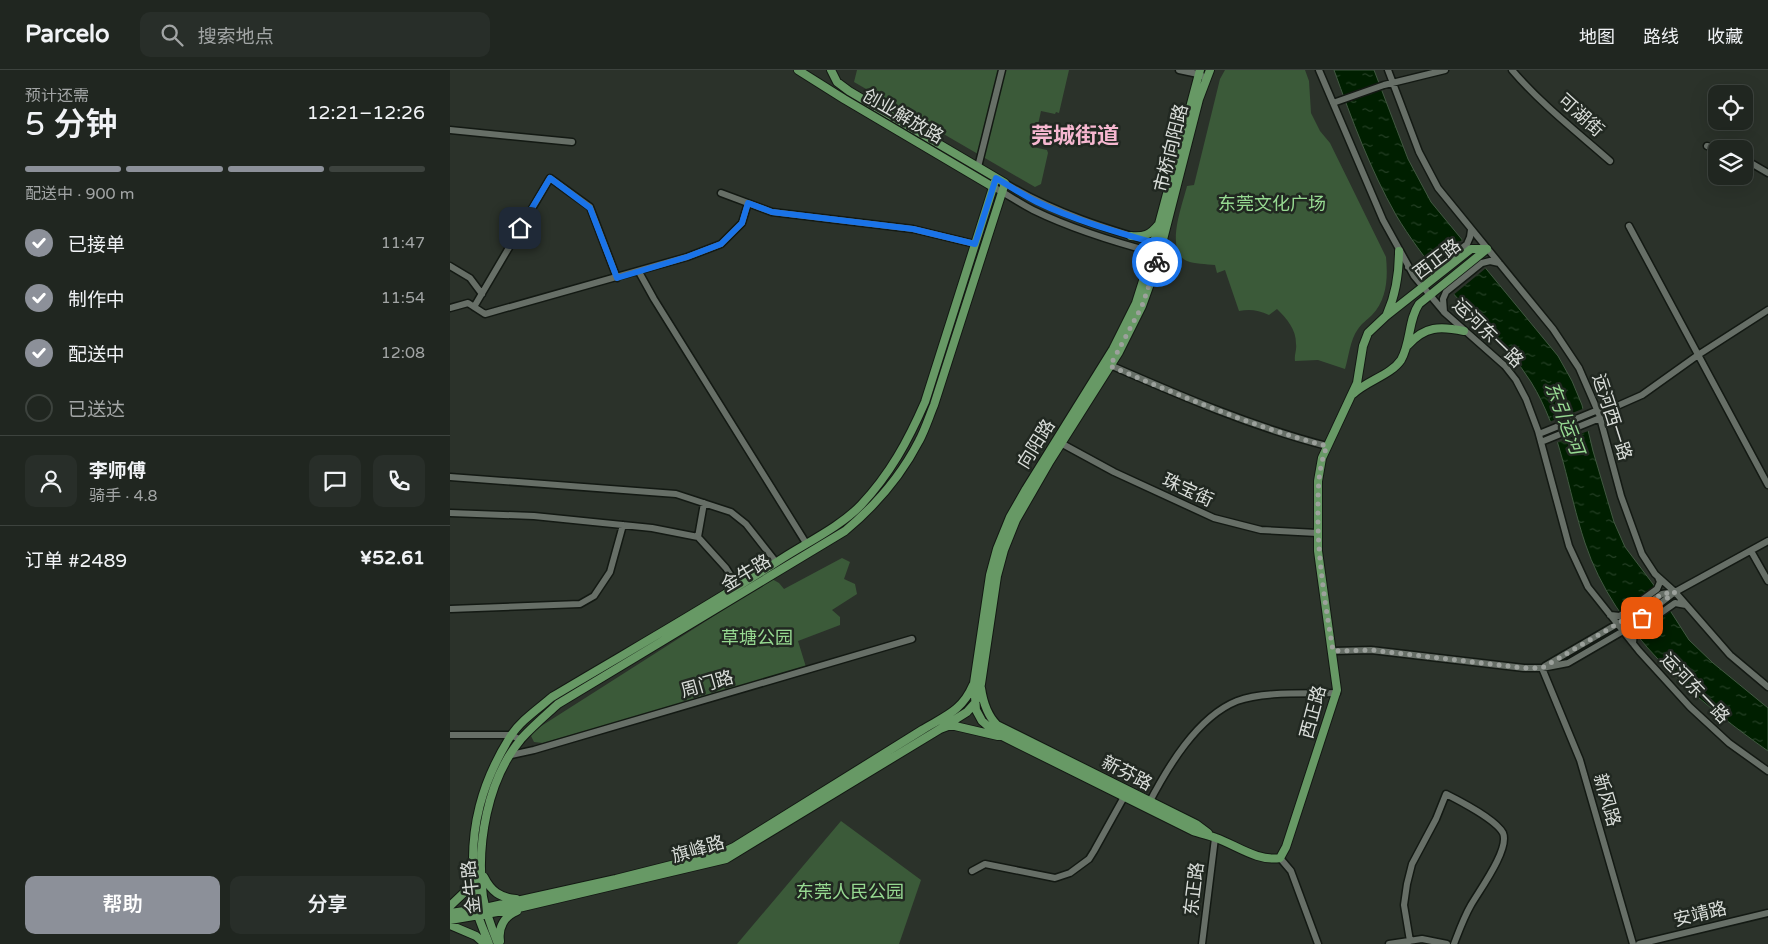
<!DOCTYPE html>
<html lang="zh">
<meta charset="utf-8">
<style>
body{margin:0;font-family:"Varela Round","Noto Sans SC",sans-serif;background:#282e29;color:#f1f3f6;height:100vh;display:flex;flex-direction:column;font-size:19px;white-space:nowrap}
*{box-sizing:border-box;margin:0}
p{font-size:16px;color:#a2a5a5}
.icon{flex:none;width:28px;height:28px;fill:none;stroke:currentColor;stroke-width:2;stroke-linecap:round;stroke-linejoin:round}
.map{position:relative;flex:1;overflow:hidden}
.panel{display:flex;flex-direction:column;background:#202620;width:450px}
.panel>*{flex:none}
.tools{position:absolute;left:1258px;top:15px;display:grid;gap:10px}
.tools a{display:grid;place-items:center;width:45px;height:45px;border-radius:10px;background:#202620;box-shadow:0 5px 20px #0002,0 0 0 1px #3d433e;font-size:25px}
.pin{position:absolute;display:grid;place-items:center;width:42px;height:42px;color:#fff;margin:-21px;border-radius:10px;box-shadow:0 2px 8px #0006}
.courier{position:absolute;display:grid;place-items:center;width:50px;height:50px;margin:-25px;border:4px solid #1a73e8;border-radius:50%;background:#fff;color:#222;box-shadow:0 1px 6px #0007}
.headline em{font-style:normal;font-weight:600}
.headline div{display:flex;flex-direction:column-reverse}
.headline{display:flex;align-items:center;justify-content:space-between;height:85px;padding:0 25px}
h1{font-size:32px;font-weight:600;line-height:38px}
.bar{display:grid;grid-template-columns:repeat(4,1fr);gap:8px 5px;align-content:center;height:60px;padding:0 25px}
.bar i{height:6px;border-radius:4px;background:#3d433e}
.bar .current{background:#8c9099}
.bar p{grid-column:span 4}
.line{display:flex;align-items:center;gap:12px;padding:0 25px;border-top:1px solid #3d433e}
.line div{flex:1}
.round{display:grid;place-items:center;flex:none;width:52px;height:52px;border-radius:10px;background:#282e29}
ol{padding:0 25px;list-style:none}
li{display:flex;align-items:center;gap:15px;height:55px}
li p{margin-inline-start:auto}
li .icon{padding:5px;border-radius:50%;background:#8c9099;color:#fff;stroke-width:4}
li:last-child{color:#a2a5a5}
li i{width:28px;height:28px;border:2px solid #3d433e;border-radius:50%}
.cta{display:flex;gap:10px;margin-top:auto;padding:10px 25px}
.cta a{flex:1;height:58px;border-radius:10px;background:#8c9099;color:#fff;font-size:20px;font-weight:600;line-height:58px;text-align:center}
.cta a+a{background:#282e29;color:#f1f3f6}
header{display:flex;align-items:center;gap:30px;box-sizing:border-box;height:70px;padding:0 25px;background:#202620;border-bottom:1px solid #3d433e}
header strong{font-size:24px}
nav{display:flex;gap:28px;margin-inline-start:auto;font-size:18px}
.search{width:350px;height:45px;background:#282e29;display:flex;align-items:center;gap:12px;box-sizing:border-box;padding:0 18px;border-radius:10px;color:#a2a5a5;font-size:19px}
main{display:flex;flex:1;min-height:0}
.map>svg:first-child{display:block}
</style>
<header>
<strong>Parcelo</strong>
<div class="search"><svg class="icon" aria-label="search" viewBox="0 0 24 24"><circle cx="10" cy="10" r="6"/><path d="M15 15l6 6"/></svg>搜索地点</div>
<nav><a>地图</a><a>路线</a><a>收藏</a></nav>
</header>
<main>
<section class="panel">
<div class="headline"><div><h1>5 分钟</h1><p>预计还需</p></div><em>12:21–12:26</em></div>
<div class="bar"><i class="current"></i><i class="current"></i><i class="current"></i><i></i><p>配送中 · 900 m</p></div>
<ol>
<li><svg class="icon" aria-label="check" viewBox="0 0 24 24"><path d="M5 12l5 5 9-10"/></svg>已接单<p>11:47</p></li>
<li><svg class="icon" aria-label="check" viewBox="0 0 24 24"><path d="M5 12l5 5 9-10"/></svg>制作中<p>11:54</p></li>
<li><svg class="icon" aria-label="check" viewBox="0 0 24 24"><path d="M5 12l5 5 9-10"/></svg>配送中<p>12:08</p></li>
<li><i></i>已送达</li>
</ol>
<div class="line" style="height:90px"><a class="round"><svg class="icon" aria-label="person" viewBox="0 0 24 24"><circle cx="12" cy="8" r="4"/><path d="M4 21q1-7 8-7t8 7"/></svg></a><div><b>李师傅</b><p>骑手 · 4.8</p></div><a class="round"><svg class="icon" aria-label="chat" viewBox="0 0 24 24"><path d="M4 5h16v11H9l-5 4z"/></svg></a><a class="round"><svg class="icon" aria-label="phone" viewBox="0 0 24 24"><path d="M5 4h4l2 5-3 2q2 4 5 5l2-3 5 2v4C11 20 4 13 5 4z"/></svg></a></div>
<div class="line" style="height:65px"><div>订单 #2489</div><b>¥52.61</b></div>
<div class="cta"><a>帮助</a><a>分享</a></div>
</section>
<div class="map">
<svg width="1318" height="874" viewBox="0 0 1318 874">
<defs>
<pattern id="water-ripples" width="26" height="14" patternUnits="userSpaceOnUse" patternTransform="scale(1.25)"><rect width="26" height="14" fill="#001f00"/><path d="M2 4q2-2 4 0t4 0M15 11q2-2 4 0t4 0" fill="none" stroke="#253f25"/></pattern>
</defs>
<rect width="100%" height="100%" fill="#2b322a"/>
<path fill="#3b5a39" d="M 407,0 L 619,0 L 609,43 L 606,42 L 605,44 L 591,41 L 583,77 L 597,80 L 598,83 L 591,114 L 585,117 L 404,12 Z
M 775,0 L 855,0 L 859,11 L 861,43 L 870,61 L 880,73 L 936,187 C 938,208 937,229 922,245 C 917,250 912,253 908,259 C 900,270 899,286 895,299 L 868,290 L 845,291 C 844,285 847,280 846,274 C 846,259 837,249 827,239 L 819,245 C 808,240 800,239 789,241 L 775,200 L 767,203 L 765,195 C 756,194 744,194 737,191 C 714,181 733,133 737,116 L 744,115 L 770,9 Z
M 392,488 L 400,492 L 394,509 L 405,514 L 407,524 L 382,540 L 390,547 L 390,555 L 348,571 L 356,597 L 93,673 L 84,672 L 81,666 L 85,660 L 322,509 L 329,513 L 334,519 Z
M 391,751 L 471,810 L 449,874 L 287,874 Z"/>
<path fill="url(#water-ripples)" stroke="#415841" d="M 884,0 L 924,0 L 958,89 L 981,132 L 1108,286 L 1122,311 L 1132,335 L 1143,381 L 1164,452 L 1175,477 L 1203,514 L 1239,570 L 1263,593 L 1318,638 L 1318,681 C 1243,628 1165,563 1135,473 C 1117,419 1112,362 1081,312 C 1057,273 1019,245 991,209 C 976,189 959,167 946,145 C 920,99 902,50 884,0 Z"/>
<path fill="#2b322a" d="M 1013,169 L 1036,198 L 1002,226 L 979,196 Z
M 1135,338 L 1141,360 L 1106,373 L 1099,352 Z"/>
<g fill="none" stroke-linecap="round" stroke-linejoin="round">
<defs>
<path id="minor" d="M 729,0 L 748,4 L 756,8
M 869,0 L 933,150 L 964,206 L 995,243 L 1055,296 L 1066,310 L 1076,329 L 1088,361 L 1119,476 L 1138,517 L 1189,581 L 1240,637 L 1279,673 L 1318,701
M 938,0 L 969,82 L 988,118 L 1103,259 L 1129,298 L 1149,344 L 1171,426 L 1192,484 L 1205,504 L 1225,522 L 1280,585 L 1318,617
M 1062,0 C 1091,34 1127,62 1160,91
M 883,33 L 934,15 L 995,0
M 0,60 L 122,72
M 1257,76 L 1268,79
M 1294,89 L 1318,103
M 528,97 L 552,0
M 555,113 C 604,143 657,159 712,175
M 543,117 C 557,124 569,133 583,140 C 622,159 664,172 706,183
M 271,123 L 322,142 L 463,159 L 525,174
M 1179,156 L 1318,415
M 0,196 L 20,208 L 32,224
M 958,197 L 972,202 L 981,202 L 1017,174 L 1020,167 L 1021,160
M 189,202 L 204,229 L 356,473
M 24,237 L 100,108 L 140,137 L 167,208
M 0,238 L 18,233 L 35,244 L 237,187 L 271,174 L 292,153 L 298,133
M 994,242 L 993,229 L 996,222 L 1032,193 L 1040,191 L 1049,193
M 660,295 C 731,326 803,357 877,376
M 1149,344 L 1192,325 L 1248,285 L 1318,240
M 1089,364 L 1148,340
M 607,371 L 664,402 L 764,448 L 811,460 L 867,463
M 1091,372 L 1150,348
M 0,407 L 226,424 L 281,442 L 296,454 L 326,492
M 0,443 L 84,446 L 202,458 L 248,467 L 276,498 L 288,517
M 248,467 L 254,433
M 1301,481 L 1318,511
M 0,539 L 130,534 L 144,526 L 160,502 L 173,455
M 1160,545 L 1170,546 L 1207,519 L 1210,512 L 1208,507
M 1183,573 L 1184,562 L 1225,533 L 1236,535
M 883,581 L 921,580 L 1074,598 L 1092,598 L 1118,593 L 1180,557 L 1225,522 L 1318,471
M 1095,596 L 1174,550 L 1212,524 L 1224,522
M 1092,598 L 1130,690 L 1183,874
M 0,665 L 61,665 L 71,670
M 61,685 L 84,680 L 462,569
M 698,735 C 717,698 747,647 787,631 C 814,621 857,624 887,623
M 830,788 L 841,801 L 868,874
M 522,801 L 535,794 L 605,808 L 620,803 L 639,789 L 644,781 L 674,727
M 960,871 L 954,835 L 957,814 L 962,794 L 986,749 L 996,724 C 1010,731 1046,750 1053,763 C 1060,779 1029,821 1021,835 C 1014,847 1009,861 1004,874
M 752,874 L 765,768
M 939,874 L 972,869 L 997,874
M 1189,874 L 1318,843"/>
<path id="major" d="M 348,0 L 394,29 L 543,117
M 750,0 L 698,195 L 686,233 L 663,279 L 576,419 L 560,447 L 547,479 L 540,505 L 524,613 L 526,640 L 532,651 L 546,663 L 743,761 C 751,764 759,765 766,768 C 786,775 808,792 830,788 L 836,777 L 887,620 L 868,481 L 868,411 L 872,388 L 907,313 L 913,276 L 918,263 L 936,246 L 1021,179 L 1037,179
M 681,166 C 694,167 700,165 708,155
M 937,244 C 946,224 949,203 949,181
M 958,275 C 975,256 990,256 1014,261
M 903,324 C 916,311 941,305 951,290 C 961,273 958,250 969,234 L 1037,179
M 531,618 C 533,632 537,645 547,655 L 746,754 L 758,763
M 490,659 L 517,642 L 525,633 L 531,614 L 547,506 L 554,480 L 566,450 L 600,391 L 669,282 L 692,236 L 706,197 L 749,29 L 760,0
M 34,807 C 41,821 50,828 66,829
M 0,836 L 19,818 L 21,809
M 0,843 L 35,838 L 166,809 L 273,782 L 284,777 L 472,660 C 495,646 512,641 523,615
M 0,850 L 60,840 L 276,789 L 490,659 L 498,656 L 505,656 L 548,666
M 0,855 L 26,866 L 35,874
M 50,871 C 48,858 54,846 67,841
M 39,874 C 35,863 30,853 27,842 C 24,832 25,822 24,812 C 19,758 32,712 60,667 C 70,651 88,639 102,627 C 179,581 257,537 333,488 C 358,472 391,456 411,435 C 440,404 458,371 475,332 L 546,108
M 48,874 C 42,859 36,843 33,827 C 26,775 37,709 72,668 C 83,656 96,645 108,634 L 395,461 C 425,436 451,406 469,371 C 475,360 479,347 484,335 L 555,113 L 399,21 L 387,12 L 381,0"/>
</defs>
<use href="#minor" stroke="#131913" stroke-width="9"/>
<use href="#major" stroke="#131913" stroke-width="10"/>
<use href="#minor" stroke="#676f67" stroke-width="6"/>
<use href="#major" stroke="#679965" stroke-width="8"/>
</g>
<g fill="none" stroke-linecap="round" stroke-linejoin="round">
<path stroke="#9ca19c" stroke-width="5" stroke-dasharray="0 9" d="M 707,192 L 692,236 L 660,296 C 731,326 803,357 877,376 C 869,396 868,415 868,436 C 867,487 875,532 883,581 L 921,580 L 1074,598 L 1092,598 L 1174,550 L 1212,524 L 1225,522 L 1192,548"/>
<path stroke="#1a73e8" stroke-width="6" d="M 70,158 L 100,108 L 140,138 L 167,208 L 237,187 L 271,174 L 292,153 L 298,133 L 322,142 L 463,159 L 525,174 L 546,108 C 559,116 573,125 587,132 C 626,151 670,163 712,175 L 707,192"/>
</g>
<g text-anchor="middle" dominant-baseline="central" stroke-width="5" stroke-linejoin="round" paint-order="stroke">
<g font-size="18" fill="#d9ddd9" stroke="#212821">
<text transform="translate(1131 45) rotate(42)">可湖街</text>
<text transform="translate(453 46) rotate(30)">创业解放路</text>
<text transform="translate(721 78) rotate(-76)">市桥向阳路</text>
<text transform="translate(987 189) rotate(-37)">西正路</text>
<text transform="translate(1038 263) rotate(44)">运河东一路</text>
<text transform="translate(1162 347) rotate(72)">运河西一路</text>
<text transform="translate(586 374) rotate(-58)">向阳路</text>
<text transform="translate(738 420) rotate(25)">珠宝街</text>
<text transform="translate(296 503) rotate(-31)">金牛路</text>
<text transform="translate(257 614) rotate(-16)">周门路</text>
<text transform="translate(1245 618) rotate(46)">运河东一路</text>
<text transform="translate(863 642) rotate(-75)">西正路</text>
<text transform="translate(677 703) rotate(27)">新芬路</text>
<text transform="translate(1157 730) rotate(74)">新风路</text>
<text transform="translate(248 779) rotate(-16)">旗峰路</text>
<text transform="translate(21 817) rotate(-96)">金牛路</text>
<text transform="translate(744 819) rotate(-83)">东正路</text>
<text transform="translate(1250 844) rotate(-14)">安靖路</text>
</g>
<g font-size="18" fill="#96d991" stroke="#212821">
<text x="822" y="134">东莞文化广场</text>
<text x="307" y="568">草塘公园</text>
<text x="400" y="822">东莞人民公园</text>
</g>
<g font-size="19" font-style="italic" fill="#97da93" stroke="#212821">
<text transform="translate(1114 348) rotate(69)">东引运河</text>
</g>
<g font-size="22" font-weight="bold" fill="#f6b7d0" stroke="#212821">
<text x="625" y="66">莞城街道</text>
</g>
</g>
</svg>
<div class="tools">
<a><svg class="icon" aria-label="locate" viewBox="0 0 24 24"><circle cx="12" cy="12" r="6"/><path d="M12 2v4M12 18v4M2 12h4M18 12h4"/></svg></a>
<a><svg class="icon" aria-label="layers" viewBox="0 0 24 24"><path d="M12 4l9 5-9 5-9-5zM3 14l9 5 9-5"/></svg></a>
</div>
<div class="pin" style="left:1192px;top:548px;background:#ea580c"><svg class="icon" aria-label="bag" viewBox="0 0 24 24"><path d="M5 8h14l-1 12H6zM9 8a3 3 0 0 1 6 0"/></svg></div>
<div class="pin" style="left:70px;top:158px;background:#1f2937"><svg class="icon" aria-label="home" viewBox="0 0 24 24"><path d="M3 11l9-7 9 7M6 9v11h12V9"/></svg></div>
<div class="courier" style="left:707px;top:192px"><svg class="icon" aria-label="bike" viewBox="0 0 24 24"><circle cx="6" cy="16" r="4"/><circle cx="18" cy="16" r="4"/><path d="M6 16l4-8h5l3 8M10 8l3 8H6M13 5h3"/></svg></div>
</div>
</main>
